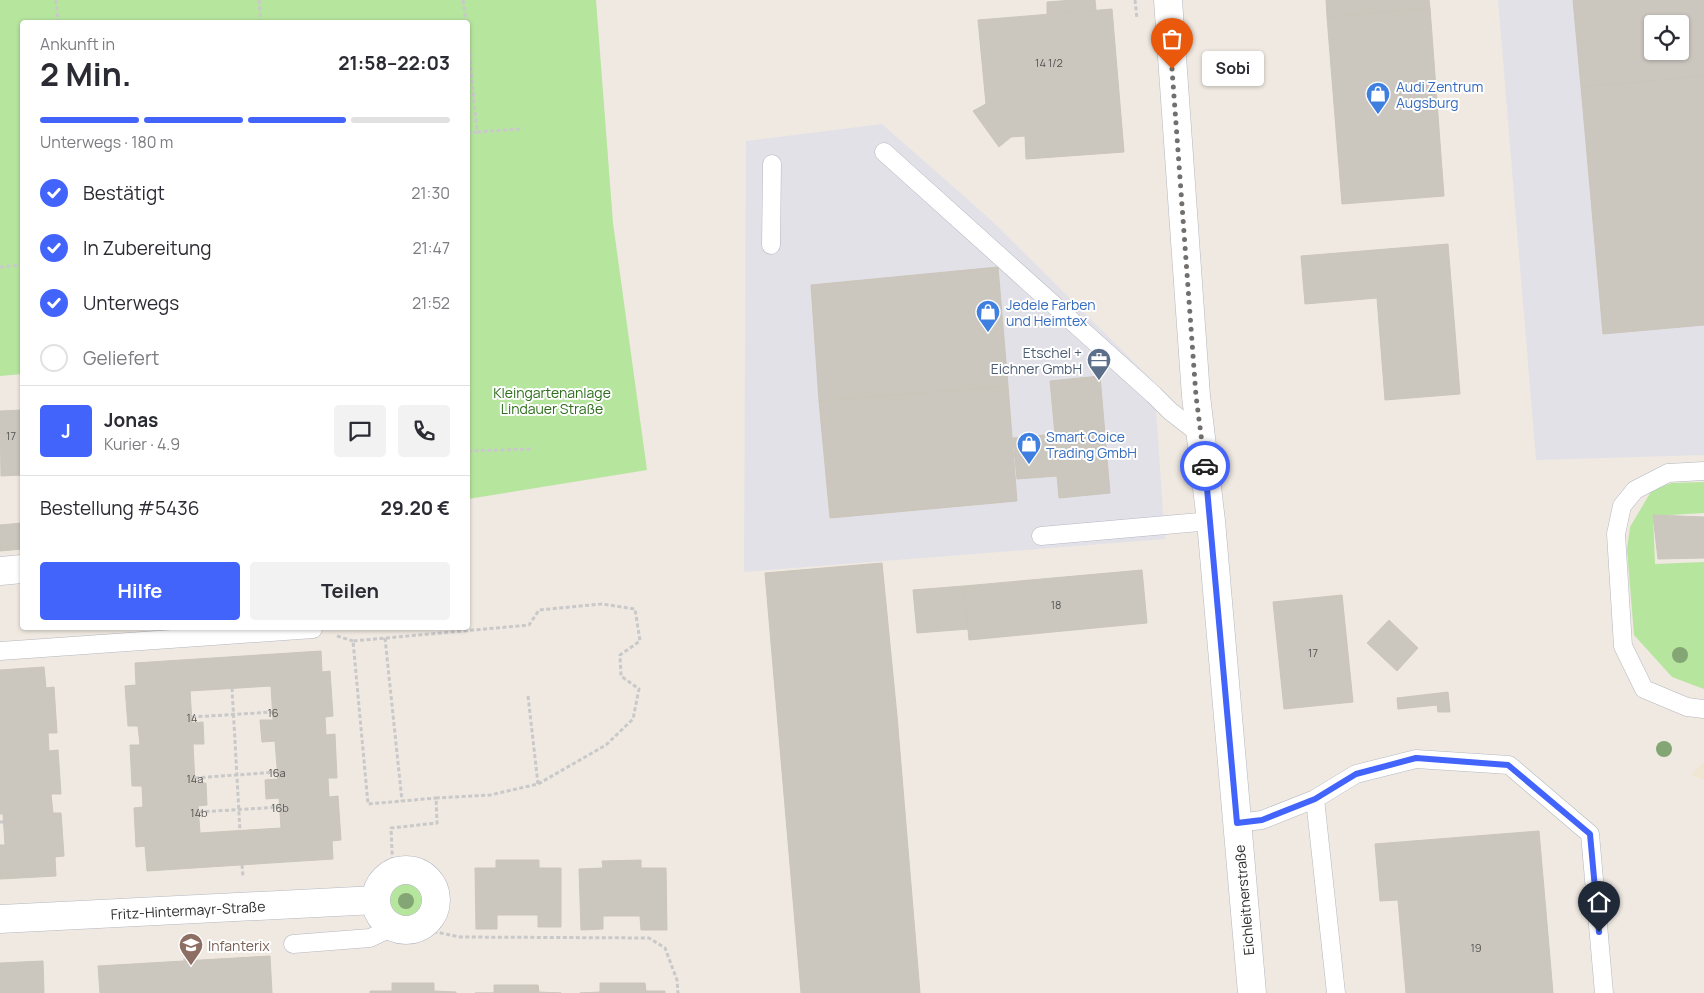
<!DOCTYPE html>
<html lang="de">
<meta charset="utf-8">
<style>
body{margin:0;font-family:Manrope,sans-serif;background:#f2f2f3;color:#2b2b33;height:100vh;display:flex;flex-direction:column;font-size:19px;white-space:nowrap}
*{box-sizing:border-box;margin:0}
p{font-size:16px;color:#7c7c81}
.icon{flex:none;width:28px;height:28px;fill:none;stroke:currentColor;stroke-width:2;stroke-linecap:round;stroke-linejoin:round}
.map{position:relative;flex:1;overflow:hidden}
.sheet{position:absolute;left:20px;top:20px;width:450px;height:610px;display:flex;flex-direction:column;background:#fff;border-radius:5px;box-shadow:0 1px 4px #0004}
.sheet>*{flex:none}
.controls{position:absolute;left:1644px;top:15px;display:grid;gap:10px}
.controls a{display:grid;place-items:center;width:45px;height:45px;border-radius:5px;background:#fff;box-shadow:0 1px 4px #0004;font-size:25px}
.pin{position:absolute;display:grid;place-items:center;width:42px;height:42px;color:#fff;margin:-51px -21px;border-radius:50% 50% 50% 0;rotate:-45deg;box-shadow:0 0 5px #0007}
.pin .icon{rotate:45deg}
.courier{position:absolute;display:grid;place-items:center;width:50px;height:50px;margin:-25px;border:4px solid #4264fb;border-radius:50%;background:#fff;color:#222;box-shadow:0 1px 6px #0007}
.bubble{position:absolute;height:35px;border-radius:5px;background:#fff;box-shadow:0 1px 4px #0004;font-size:16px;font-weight:700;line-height:35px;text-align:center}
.summary em{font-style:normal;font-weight:700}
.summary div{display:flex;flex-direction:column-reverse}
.summary{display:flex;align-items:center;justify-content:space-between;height:85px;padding:0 20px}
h1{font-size:32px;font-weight:700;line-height:38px}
.bar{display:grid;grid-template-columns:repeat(4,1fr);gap:8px 5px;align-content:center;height:60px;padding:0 20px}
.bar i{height:6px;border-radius:4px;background:#e1e1e2}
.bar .on{background:#4264fb}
.bar p{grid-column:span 4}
.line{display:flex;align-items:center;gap:12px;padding:0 20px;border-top:1px solid #e1e1e2}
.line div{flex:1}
.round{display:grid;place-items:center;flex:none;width:52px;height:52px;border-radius:5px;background:#f2f2f3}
ol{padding:0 20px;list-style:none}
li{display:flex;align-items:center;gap:15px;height:55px}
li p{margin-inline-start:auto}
li .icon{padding:5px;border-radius:50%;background:#4264fb;color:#fff;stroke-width:4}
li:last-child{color:#7c7c81}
li i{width:28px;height:28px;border:2px solid #e1e1e2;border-radius:50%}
.action{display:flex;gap:10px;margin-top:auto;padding:10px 20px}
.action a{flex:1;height:58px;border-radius:5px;background:#4264fb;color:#fff;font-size:20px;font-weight:700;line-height:58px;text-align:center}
.action a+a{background:#f2f2f3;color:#2b2b33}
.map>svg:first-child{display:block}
</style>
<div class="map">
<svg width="1704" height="993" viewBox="0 0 1704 993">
<rect width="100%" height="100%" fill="#efe9e1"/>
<path fill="#e3e1e8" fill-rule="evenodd" d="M 1498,0 L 1704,0 L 1704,455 L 1536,460 ZM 1652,24 L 1680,24 L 1680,51 L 1652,51 Z
M 882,124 L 991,220 L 1154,382 L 1165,539 L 744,572 L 746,141 Z"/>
<path fill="#f0e6d1" d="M 1704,762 L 1704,780 L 1691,775 Z"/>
<path fill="#b6e59e" d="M 0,0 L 596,0 L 613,223 L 647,470 L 468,499 L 468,22 L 22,22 L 22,374 L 0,376 Z
M 1704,482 L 1704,513 L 1653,516 L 1655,564 L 1704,562 L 1704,689 L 1672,677 L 1634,635 L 1627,549 L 1630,527 L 1652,490 L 1672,483 Z
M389 900a17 17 0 1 1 34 0a17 17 0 1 1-34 0Z"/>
<path fill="#cbc7bf" stroke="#cbc5ba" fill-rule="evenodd" d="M 1073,0 L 1095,0 L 1096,10 L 1047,14 L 1047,2 Z
M 1326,0 L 1429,0 L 1430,8 L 1327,17 Z
M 1573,0 L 1704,0 L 1704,76 L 1581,87 ZM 1652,24 L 1680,24 L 1680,51 L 1652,51 Z
M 1430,8 L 1444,196 L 1342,204 L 1327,17 Z
M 1112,9 L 1124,152 L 1026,159 L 1025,136 L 1011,137 L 999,147 L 973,111 L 986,104 L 978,20 Z
M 1704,76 L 1704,325 L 1603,334 L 1581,87 Z
M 1448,244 L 1460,394 L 1385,400 L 1377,298 L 1305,304 L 1301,256 Z
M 998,267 L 1008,386 L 819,401 L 811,285 Z
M 1100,376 L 1110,493 L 1059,498 L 1057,476 L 1017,479 L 1013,438 L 1055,434 L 1050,381 Z
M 1008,386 L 1017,501 L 830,518 L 819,401 Z
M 22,410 L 22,475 L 1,476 L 0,411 Z
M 1653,515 L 1704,517 L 1704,558 L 1658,559 Z
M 22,523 L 22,549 L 0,551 L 0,525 Z
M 882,563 L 897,716 L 920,993 L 801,993 L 765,573 Z
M 1142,570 L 1147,623 L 969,640 L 964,586 Z
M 964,586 L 968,629 L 917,633 L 913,590 Z
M 1342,595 L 1353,702 L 1284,709 L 1273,602 Z
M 1389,620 L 1418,648 L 1397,671 L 1367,643 Z
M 321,651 L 322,672 L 330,671 L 333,716 L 325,717 L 326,735 L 335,734 L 337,778 L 328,778 L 329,797 L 338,796 L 341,840 L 332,841 L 333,859 L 147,871 L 145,846 L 136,847 L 134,808 L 143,807 L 142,786 L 132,786 L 130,745 L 140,745 L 138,726 L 128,726 L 125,686 L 136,685 L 135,663 ZM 271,686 L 273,720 L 260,720 L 262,742 L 275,741 L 278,779 L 265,780 L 266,799 L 279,798 L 281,828 L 200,833 L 198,806 L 207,805 L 206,783 L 195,783 L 193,744 L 204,744 L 203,722 L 192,723 L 190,691 Z
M 44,667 L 46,688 L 54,687 L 57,733 L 48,733 L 49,751 L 58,750 L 61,794 L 51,794 L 53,813 L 61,813 L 64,856 L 55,857 L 56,876 L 0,879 L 0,845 L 5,845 L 3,814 L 0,814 L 0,670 Z
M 1448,692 L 1450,712 L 1438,712 L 1437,705 L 1398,709 L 1397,698 Z
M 1539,831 L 1553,993 L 1406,993 L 1398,900 L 1380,901 L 1375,844 Z
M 496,860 L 539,860 L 539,868 L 561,868 L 561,927 L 538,927 L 538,915 L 497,915 L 497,929 L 476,929 L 475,868 L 496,868 Z
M 641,860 L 641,868 L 666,868 L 667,930 L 641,930 L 640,916 L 603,916 L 603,929 L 581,930 L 579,869 L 603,868 L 602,861 Z
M 270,956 L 272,993 L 100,993 L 98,966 Z
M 43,961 L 44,993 L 0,993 L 0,963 Z
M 392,983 L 434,983 L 434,991 L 456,992 L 456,993 L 370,993 L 370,991 L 392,991 Z
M 600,983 L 645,983 L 646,991 L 665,991 L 665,993 L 580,993 L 600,992 Z
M 494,985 L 538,985 L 539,992 L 561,993 L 475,993 L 494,993 Z"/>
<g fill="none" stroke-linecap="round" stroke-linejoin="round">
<defs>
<path id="lane" d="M 884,152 L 1154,395 L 1170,411 L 1202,436
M 771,245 L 772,164
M 1704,471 L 1668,473 L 1635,490 L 1622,506 L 1616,534 L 1623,646 L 1644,689 L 1687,707 L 1704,709
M 1041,536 L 1211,521
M 0,651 L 313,629
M 1315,799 L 1336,993
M 1237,823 L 1262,820 L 1315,799 L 1356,774 L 1416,759 L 1509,765 L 1590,834 L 1604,993
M 293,944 L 370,938 L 393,927"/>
<path id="street" d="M 0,571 L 22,569
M376 900a30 30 0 1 1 60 0a30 30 0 1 1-60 0Z
M 0,919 L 376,900"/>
<path id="secondary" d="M 1168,0 L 1196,396 L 1211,521 L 1252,993"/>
</defs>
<use href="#lane" stroke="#b4b7c1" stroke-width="19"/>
<use href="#street" stroke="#b4b7c1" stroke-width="29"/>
<use href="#secondary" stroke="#b4b7c1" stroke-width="29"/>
<path stroke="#c9c9c9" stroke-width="3" stroke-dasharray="4 2.5" stroke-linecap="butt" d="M 56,0 L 58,22
M 259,0 L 261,22
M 463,0 L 466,22
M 1135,0 L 1137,19
M 468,41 L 477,132 L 468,133
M 477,132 L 520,129
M 0,267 L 22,265
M 468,451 L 533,449
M 337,636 L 353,641
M 385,638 L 402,801
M 232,688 L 240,831
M 528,696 L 538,784
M 192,717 L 273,712
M 195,778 L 277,772
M 199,812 L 280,807
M 0,822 L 3,822
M 242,865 L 243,876
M 393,874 L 391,828 L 437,823 L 436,798 L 490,795 L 538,784 L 606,745 L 633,719 L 639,689 L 621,676 L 620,655 L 640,641 L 635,609 L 602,604 L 539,610 L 529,625 L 353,641 L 368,804 L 436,798
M 422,925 L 436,932 L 460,937 L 649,938 L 665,948 L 677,980 L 678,993
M 184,939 L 185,961"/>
<use href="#lane" stroke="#fff" stroke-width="18"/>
<use href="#street" stroke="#fff" stroke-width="28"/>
<use href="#secondary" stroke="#fff" stroke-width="28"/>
</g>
<g fill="#84a574">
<circle cx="1680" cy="655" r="8"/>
<circle cx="1664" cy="749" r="8"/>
<circle cx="406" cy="901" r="8"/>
</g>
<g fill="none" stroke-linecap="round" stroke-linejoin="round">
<path stroke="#726f6d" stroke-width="5" stroke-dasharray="0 9" d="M 1172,69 L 1196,396 L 1205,466"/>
<path stroke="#4264fb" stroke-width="6" d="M 1205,466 L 1237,823 L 1262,820 L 1315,799 L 1356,774 L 1416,758 L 1508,765 L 1590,834 L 1599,932"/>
</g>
<defs>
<symbol id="shop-pin" viewBox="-11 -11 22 30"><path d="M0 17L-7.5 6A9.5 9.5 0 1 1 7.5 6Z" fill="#3f7fe0" stroke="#fff"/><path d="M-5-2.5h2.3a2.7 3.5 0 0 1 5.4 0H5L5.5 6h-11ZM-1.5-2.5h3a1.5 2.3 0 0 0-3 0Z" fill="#fff"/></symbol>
<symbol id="office-pin" viewBox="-11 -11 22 30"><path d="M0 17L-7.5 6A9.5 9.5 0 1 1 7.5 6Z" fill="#5c6f8a" stroke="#fff"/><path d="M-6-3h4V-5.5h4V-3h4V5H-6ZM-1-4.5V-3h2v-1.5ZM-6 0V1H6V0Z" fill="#fff"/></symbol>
<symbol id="school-pin" viewBox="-11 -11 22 30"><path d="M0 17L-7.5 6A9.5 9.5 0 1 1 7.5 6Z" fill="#8d6e63" stroke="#fff"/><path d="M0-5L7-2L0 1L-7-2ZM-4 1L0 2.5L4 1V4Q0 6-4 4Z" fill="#fff"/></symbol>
</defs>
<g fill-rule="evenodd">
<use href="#shop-pin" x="1364" y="80" width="28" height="38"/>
<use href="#shop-pin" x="974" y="298" width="28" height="38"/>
<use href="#office-pin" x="1085" y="346" width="28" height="38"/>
<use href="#shop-pin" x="1015" y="430" width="28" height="38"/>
<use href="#school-pin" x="177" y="931" width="28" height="38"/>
</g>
<g text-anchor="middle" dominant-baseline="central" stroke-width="4" stroke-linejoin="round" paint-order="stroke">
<g font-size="11" fill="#555452">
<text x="1049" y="62">14 1/2</text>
<text x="11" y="435">17</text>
<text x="1056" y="604">18</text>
<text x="1313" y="652">17</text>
<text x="273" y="712">16</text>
<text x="192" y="717">14</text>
<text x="277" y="772">16a</text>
<text x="195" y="778">14a</text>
<text x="280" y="807">16b</text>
<text x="199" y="812">14b</text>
<text x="1476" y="947">19</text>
</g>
<g font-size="14" fill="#366cbe" stroke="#fff" text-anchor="start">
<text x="1396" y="86">Audi Zentrum<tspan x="1396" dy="16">Augsburg</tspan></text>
<text x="1006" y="304">Jedele Farben<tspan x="1006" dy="16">und Heimtex</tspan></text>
<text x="1046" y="436">Smart Coice<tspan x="1046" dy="16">Trading GmbH</tspan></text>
</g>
<g font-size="14" fill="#4e5e75" stroke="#fff" text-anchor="end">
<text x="1082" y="352">Etschel +<tspan x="1082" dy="16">Eichner GmbH</tspan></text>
</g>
<g font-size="14" fill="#2c6e1b" stroke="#fff">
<text x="552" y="392">Kleingartenanlage<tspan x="552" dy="16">Lindauer Straße</tspan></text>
</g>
<g font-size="14" fill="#2e2e2e" stroke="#fff">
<text transform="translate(1244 900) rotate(-95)">Eichleitnerstraße</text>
<text transform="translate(188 910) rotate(-3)">Fritz-Hintermayr-Straße</text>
</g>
<g font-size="14" fill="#785e54" stroke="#fff" text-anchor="start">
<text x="208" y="945">Infanterix</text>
</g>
</g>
</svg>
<div class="controls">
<a><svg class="icon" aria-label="locate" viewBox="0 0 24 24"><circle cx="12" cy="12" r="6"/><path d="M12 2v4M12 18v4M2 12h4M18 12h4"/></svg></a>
</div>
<div class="pin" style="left:1172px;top:69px;background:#ea580c"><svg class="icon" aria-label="bag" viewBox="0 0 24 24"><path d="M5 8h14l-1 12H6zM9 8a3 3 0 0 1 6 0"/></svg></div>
<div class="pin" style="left:1599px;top:932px;background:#1f2937"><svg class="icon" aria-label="home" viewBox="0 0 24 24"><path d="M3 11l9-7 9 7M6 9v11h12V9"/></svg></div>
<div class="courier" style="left:1205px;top:466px"><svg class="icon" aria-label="car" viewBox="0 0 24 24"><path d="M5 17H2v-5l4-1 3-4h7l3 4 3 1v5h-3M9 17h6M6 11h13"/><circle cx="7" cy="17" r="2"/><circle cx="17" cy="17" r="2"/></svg></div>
<div class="bubble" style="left:1202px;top:51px;width:62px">Sobi</div>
<section class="sheet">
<div class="summary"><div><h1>2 Min.</h1><p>Ankunft in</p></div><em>21:58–22:03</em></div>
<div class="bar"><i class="on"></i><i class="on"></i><i class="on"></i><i></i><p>Unterwegs · 180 m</p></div>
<ol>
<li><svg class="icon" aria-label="check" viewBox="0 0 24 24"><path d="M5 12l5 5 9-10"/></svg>Bestätigt<p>21:30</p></li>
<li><svg class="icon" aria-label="check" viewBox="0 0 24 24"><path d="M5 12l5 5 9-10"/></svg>In Zubereitung<p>21:47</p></li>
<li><svg class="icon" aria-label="check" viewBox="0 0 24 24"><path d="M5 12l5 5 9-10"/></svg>Unterwegs<p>21:52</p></li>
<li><i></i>Geliefert</li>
</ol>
<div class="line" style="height:90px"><b class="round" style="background:#4264fb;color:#fff">J</b><div><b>Jonas</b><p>Kurier · 4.9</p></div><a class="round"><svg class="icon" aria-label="chat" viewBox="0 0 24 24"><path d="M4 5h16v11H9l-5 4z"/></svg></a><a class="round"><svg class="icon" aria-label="phone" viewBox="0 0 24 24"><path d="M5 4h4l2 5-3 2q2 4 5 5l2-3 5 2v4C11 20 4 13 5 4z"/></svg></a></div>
<div class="line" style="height:65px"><div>Bestellung #5436</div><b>29.20 €</b></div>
<div class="action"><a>Hilfe</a><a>Teilen</a></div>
</section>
</div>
